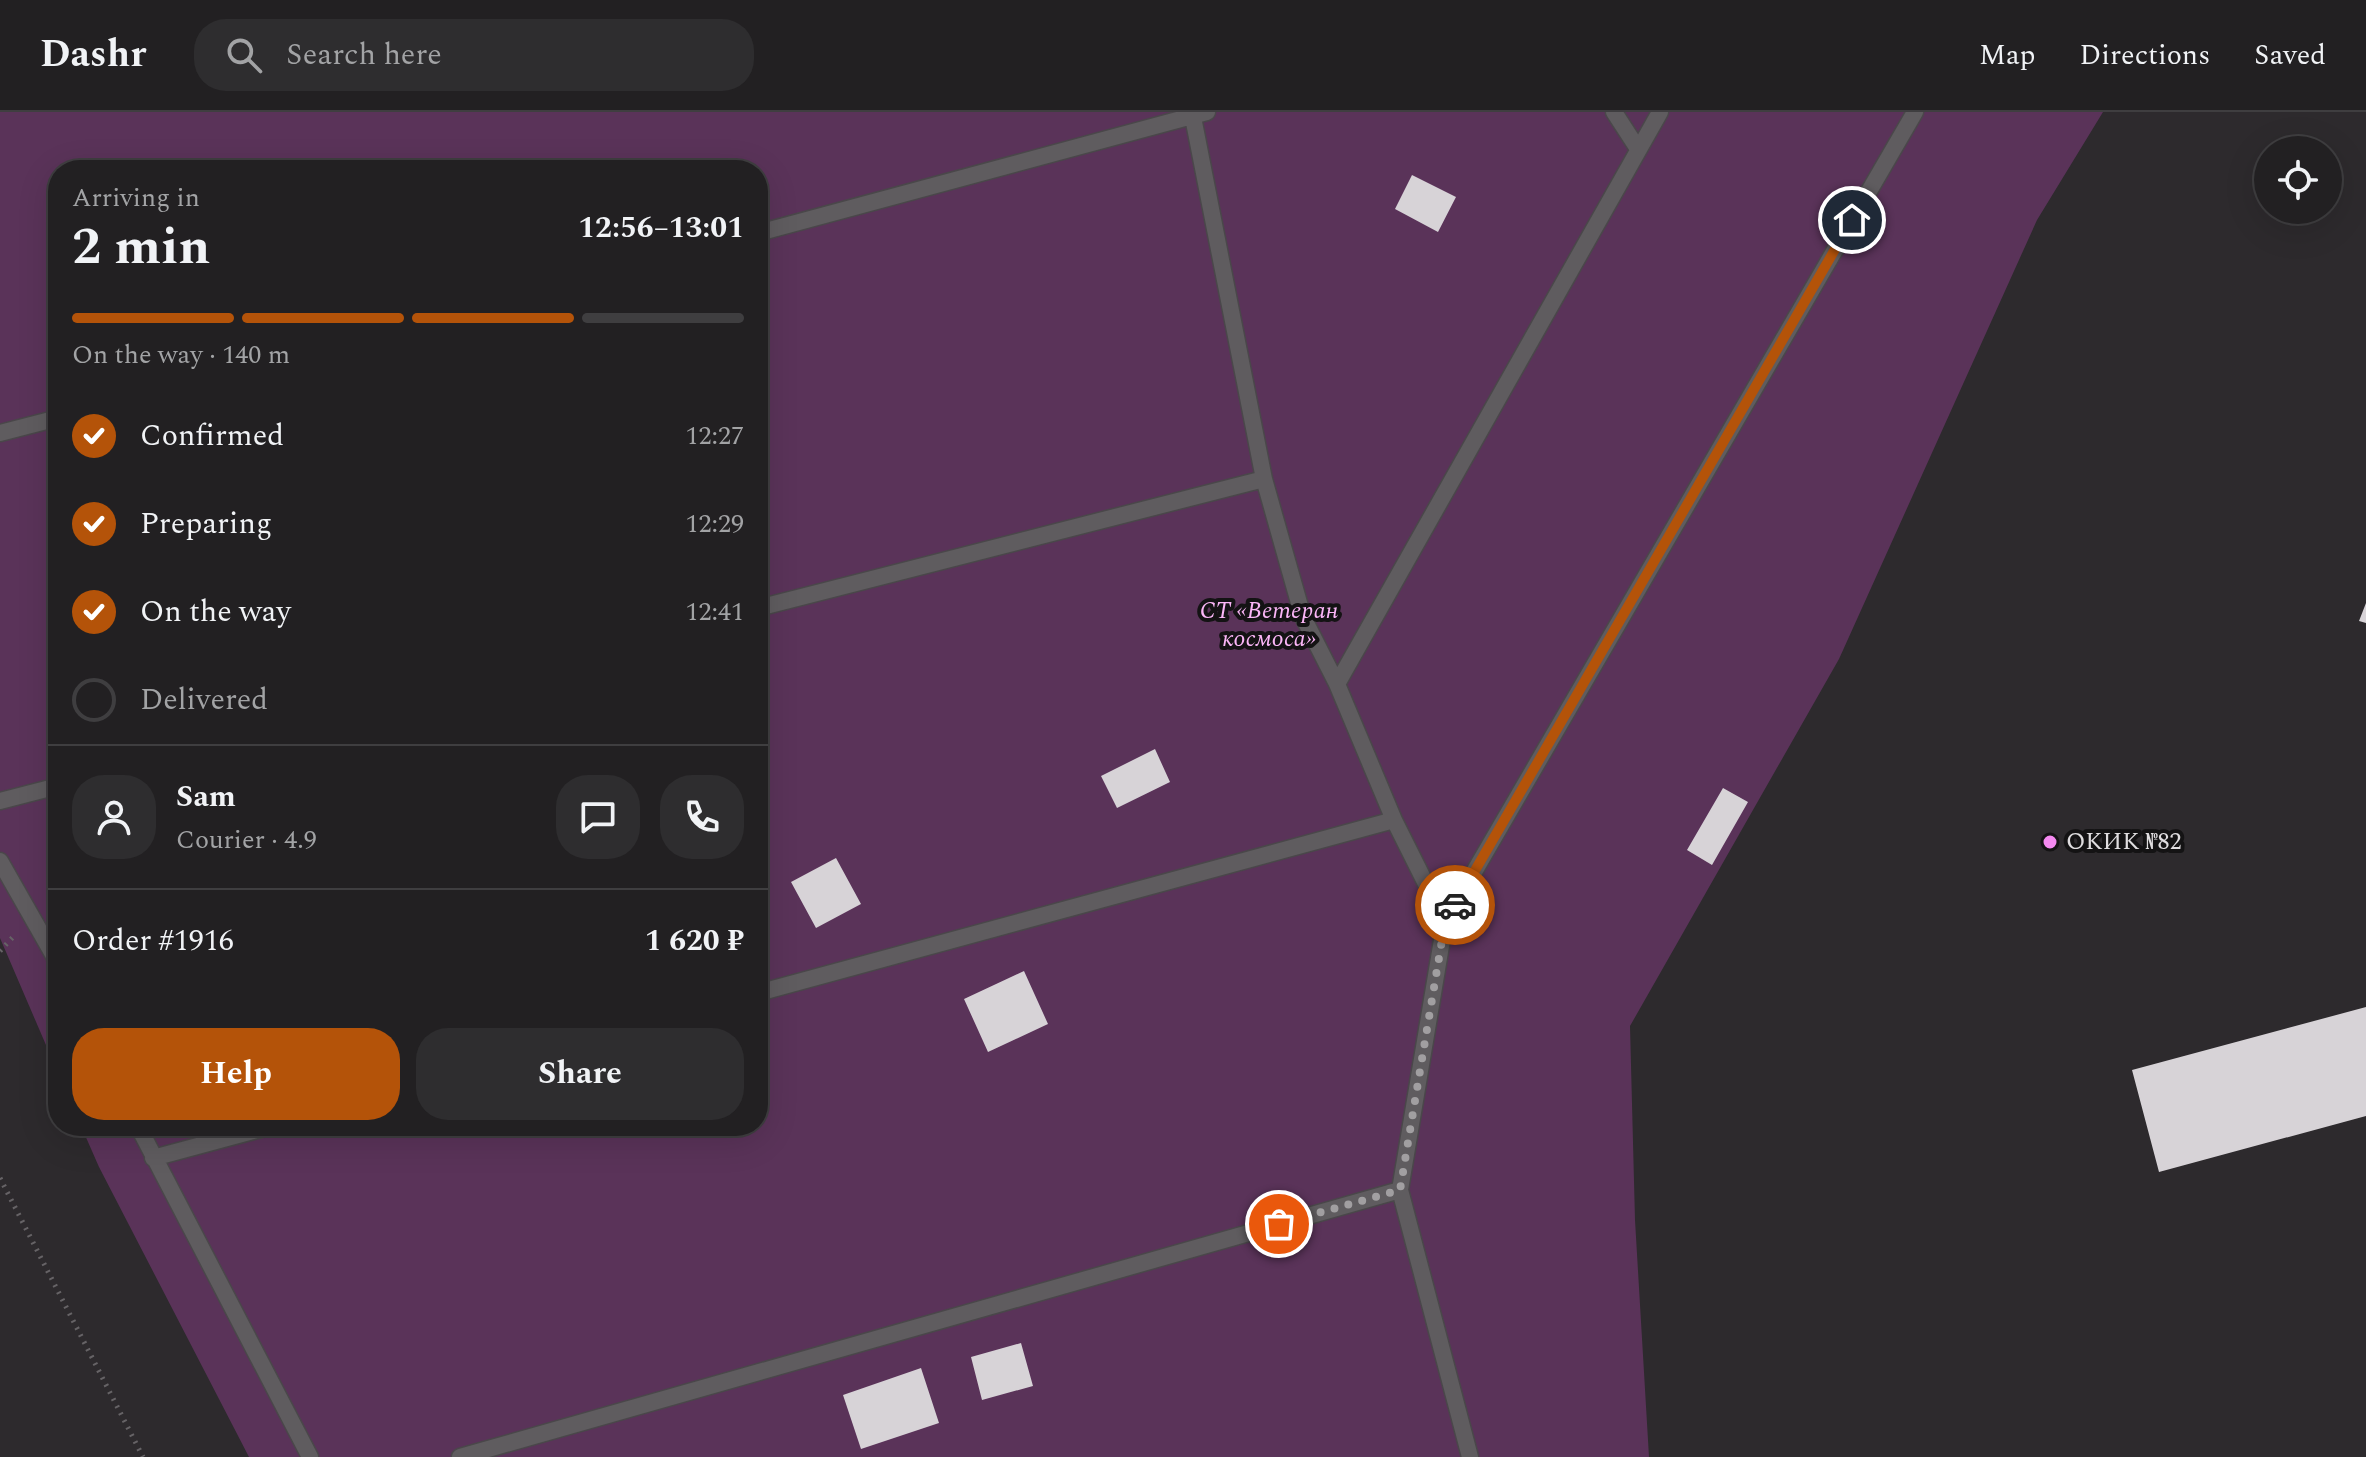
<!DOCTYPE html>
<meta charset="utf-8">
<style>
body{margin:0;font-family:Spectral,serif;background:#2e2d2f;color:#f1f3f6;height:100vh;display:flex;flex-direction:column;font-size:30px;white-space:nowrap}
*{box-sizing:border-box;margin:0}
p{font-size:26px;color:#a2a3a5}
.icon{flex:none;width:44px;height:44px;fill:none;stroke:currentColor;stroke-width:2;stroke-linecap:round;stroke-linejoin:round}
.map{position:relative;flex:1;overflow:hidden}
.details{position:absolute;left:48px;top:48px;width:720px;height:976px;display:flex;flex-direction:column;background:#222022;border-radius:32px;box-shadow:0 8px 32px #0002,0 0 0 2px #3f3e40}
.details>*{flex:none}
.buttons{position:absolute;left:2254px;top:24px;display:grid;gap:16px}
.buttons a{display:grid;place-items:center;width:88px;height:88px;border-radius:50%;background:#222022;box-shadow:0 8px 32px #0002,0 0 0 2px #3f3e40;font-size:40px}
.pin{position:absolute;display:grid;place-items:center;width:68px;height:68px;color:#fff;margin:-34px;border:4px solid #fff;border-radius:50%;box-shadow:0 2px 8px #0007}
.courier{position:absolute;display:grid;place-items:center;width:80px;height:80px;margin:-40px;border:6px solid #b45309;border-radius:50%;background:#fff;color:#222;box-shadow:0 2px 10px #0007}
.summary em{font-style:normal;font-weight:700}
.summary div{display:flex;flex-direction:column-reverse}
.summary{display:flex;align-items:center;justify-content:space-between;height:136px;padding:0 24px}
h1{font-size:52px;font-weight:700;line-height:60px}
.bar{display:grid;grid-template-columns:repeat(4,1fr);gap:12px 8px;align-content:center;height:96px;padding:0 24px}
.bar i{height:10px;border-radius:6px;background:#3f3e40}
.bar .selected{background:#b45309}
.bar p{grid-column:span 4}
.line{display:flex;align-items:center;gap:20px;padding:0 24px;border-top:2px solid #3f3e40}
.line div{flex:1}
.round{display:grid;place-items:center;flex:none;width:84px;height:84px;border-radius:32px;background:#2e2d2f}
ol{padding:0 24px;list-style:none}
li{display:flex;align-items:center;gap:24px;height:88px}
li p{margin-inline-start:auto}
li .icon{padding:8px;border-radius:50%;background:#b45309;color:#fff;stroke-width:4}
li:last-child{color:#a2a3a5}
li i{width:44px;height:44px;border:4px solid #3f3e40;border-radius:50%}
.button{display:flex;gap:16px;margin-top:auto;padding:16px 24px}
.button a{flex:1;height:92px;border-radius:32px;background:#b45309;color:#fff;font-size:32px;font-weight:700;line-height:92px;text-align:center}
.button a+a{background:#2e2d2f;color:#f1f3f6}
header{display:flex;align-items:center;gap:48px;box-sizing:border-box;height:112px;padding:0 40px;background:#222022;border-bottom:2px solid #3f3e40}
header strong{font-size:38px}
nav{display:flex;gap:44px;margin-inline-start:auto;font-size:28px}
.search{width:560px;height:72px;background:#2e2d2f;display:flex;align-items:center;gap:20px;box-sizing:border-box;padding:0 28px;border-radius:32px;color:#a2a3a5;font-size:30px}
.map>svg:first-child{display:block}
</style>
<header>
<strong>Dashr</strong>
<div class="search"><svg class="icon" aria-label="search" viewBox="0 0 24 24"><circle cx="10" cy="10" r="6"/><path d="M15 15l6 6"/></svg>Search here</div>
<nav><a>Map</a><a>Directions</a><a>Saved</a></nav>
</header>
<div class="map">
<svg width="2366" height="1345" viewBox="0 0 2366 1345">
<rect width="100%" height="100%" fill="#2d2a2d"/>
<path fill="#5a3359" d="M 0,0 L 2103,0 L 2037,108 L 1839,547 L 1630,914 L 1635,1108 L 1649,1345 L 249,1345 L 99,1055 L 81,1014 L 758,1014 L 758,58 L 58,58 L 58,961 L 0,826 Z"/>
<path fill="#d7d3d7" d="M 1412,63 L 1456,85 L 1438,120 L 1395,97 Z
M 2366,491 L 2366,511 L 2359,509 Z
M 1155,637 L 1170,670 L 1117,696 L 1101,664 Z
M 1723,676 L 1748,690 L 1712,753 L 1687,738 Z
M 836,746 L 861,792 L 816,816 L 791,770 Z
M 1024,859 L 1048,912 L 988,940 L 964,887 Z
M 2366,895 L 2366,1004 L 2159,1060 L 2132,958 Z
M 1021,1231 L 1033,1274 L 982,1288 L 971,1245 Z
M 921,1256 L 939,1311 L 861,1337 L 843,1283 Z"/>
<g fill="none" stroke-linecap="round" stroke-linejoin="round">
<defs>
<path id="service" d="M 1192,0 L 1264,367 L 1303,505 L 1337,572 L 1394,708
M 1614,0 L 1638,37
M 758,121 L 1207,0
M 0,321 L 58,306
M 758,496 L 1264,367
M 1337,572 L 1660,0
M 0,689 L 58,674
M 0,749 L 58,851
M 758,881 L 1394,708 L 1445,810
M 138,1014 L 310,1345
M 153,1046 L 272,1014
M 460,1345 L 1400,1078
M 1470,1345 L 1400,1078 L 1445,810 L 1915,0"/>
</defs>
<use href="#service" stroke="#4a474a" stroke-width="19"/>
<path stroke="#666366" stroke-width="5" stroke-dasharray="2 6" stroke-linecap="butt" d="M 0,839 L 13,825
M 0,1066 L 143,1345"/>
<use href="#service" stroke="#5f5c5f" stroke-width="16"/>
</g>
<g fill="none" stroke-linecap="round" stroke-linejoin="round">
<path stroke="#a19fa1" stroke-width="8" stroke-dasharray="0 14.4" d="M 1279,1112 L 1400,1078 L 1445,810 L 1455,793"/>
<path stroke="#b45309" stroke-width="10" d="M 1455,793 L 1852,108"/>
</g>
<circle fill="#f489f0" stroke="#141314" stroke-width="3" cx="2050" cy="730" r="8"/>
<g text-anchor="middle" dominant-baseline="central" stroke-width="8" stroke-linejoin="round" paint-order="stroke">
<g font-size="24" font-style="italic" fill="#fbb6f7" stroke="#141314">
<text x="1269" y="499">СТ «Ветеран<tspan x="1269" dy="28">космоса»</tspan></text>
</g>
<g font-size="24" fill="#e0dee0" stroke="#141314" text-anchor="start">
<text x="2066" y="730">ОКИК №82</text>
</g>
</g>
</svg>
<div class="buttons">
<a><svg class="icon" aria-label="locate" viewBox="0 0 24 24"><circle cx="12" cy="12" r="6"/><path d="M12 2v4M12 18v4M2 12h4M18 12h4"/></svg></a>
</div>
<div class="pin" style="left:1279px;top:1112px;background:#ea580c"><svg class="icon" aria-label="bag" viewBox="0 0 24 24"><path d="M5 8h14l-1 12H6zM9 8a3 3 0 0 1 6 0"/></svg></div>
<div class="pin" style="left:1852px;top:108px;background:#1f2937"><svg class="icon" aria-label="home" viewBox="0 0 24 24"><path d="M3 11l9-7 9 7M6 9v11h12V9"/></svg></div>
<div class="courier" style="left:1455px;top:793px"><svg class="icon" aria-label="car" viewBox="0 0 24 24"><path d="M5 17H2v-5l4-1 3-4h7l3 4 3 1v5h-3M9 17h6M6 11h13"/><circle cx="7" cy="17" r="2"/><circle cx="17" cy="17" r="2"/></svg></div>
<section class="details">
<div class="summary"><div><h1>2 min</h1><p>Arriving in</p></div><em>12:56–13:01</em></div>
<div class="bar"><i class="selected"></i><i class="selected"></i><i class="selected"></i><i></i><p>On the way · 140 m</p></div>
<ol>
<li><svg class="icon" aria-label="check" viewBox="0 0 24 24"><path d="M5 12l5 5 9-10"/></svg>Confirmed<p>12:27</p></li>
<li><svg class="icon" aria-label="check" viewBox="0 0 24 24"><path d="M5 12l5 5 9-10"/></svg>Preparing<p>12:29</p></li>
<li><svg class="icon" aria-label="check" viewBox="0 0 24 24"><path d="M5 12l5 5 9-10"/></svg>On the way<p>12:41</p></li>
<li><i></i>Delivered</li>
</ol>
<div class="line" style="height:144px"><a class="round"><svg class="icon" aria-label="person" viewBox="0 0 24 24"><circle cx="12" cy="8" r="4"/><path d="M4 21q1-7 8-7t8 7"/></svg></a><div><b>Sam</b><p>Courier · 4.9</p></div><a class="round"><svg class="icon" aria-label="chat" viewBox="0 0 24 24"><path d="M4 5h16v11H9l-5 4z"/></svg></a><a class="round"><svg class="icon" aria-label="phone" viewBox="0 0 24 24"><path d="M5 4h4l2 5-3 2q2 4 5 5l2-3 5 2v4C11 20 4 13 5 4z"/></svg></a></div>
<div class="line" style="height:104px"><div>Order #1916</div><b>1 620 ₽</b></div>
<div class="button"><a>Help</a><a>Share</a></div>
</section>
</div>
